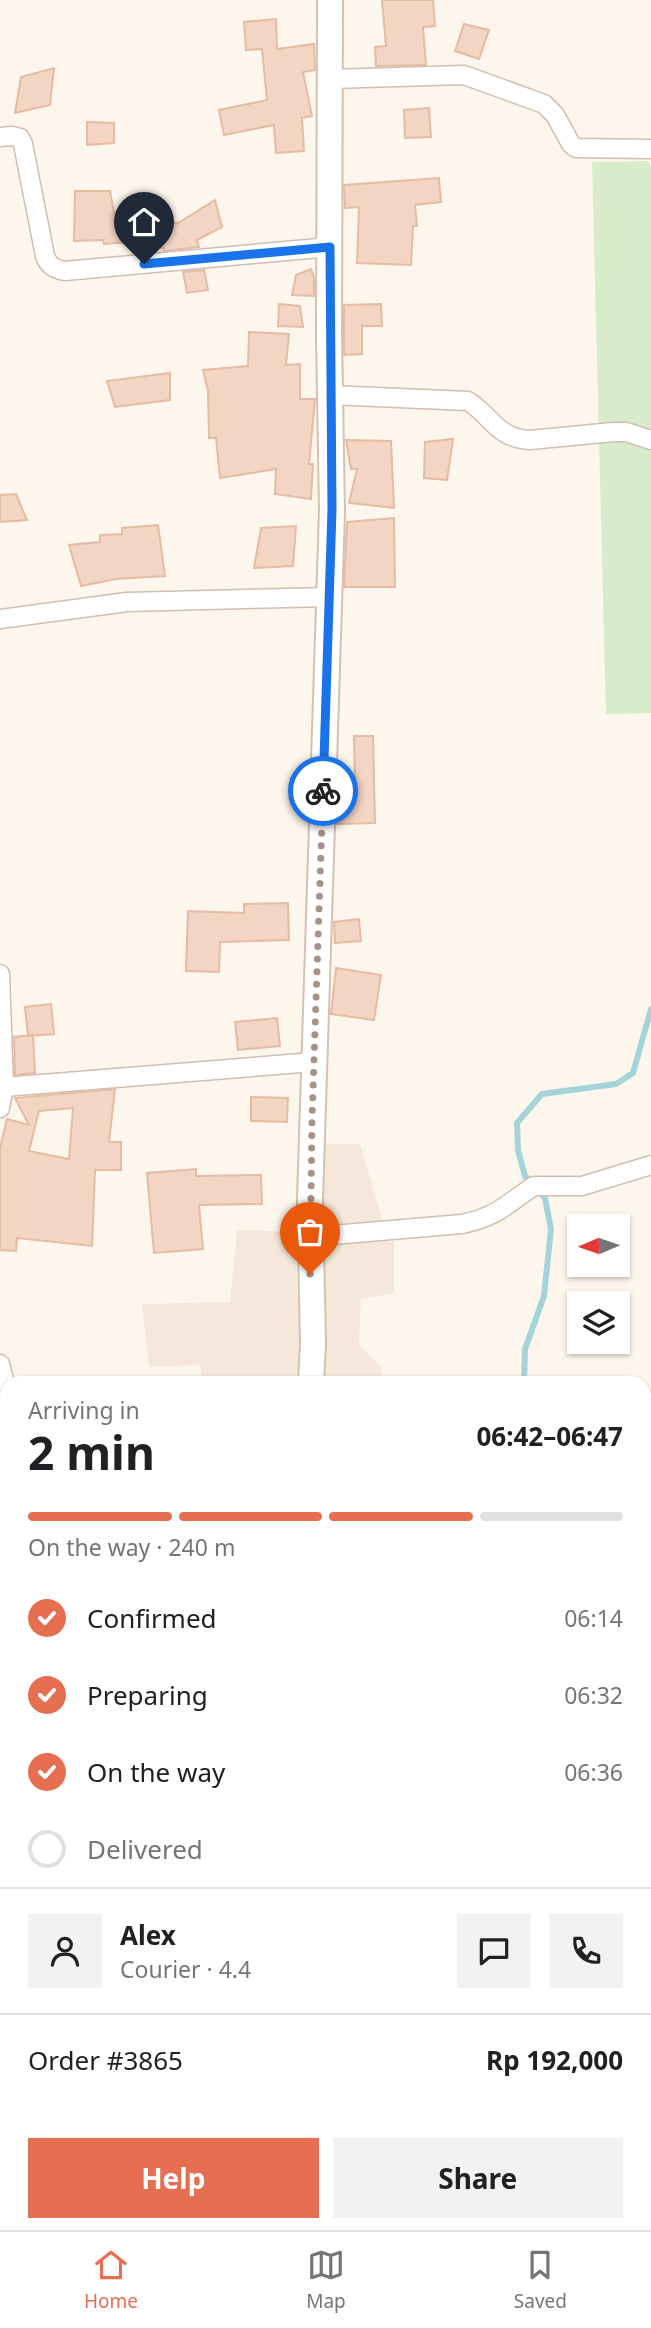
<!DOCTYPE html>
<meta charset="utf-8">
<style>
body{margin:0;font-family:"Noto Sans",sans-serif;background:#f2f2f2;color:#202124;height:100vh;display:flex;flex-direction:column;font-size:26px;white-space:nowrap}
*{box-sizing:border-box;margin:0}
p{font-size:23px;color:#757577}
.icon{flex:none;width:38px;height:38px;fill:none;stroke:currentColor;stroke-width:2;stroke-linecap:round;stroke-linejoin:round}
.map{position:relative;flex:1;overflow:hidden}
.drawer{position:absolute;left:0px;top:1376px;width:651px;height:856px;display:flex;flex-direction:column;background:#fff;border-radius:21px 21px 0 0;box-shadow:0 2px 5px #0004}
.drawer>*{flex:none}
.needle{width:46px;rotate:268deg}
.buttons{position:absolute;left:567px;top:1214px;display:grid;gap:14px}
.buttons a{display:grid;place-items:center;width:63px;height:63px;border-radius:0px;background:#fff;box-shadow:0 2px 5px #0004;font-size:35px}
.pin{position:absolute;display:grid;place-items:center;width:60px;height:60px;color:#fff;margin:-72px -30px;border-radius:50% 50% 50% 0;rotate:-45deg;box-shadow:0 0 7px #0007}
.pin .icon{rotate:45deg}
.courier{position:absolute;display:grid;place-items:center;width:70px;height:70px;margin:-35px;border:5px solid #1a73e8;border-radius:50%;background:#fff;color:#222;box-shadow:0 2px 9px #0007}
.head em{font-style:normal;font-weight:700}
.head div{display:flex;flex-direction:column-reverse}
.head{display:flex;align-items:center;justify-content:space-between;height:119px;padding:0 28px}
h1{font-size:46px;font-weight:700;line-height:52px}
.bar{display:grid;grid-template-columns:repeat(4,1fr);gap:10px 7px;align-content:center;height:84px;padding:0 28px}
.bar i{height:9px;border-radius:5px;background:#e0e0e0}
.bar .active{background:#e76f51}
.bar p{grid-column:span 4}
.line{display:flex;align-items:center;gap:18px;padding:0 28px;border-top:2px solid #e0e0e0}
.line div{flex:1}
.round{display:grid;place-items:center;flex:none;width:74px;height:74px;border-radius:0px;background:#f2f2f2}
ol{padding:0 28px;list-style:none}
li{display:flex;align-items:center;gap:21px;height:77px}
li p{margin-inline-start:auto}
li .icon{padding:7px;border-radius:50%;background:#e76f51;color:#fff;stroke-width:4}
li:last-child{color:#757577}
li i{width:38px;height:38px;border:4px solid #e0e0e0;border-radius:50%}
.cta{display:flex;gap:14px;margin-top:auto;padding:14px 28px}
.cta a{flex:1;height:80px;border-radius:0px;background:#e76f51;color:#fff;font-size:28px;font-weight:700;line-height:80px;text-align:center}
.cta a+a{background:#f2f2f2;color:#202124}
.dock{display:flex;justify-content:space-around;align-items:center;height:98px;border-top:2px solid #e0e0e0;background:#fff;font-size:19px;color:#757577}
.dock a{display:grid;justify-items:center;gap:4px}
.dock .active{color:#e76f51}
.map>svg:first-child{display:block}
</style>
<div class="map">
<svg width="651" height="2230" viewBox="0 0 651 2230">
<rect width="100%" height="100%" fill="#fdf6ec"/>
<path fill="#f5e8da" d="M 319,1144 L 360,1144 L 384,1225 L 319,1230 Z
M 237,1230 L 294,1232 L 301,1356 L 295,1382 L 202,1382 L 200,1365 L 149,1367 L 142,1304 L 230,1302 Z
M 394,1241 L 394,1293 L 361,1299 L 359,1345 L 381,1367 L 382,1382 L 308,1382 L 319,1244 Z
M 0,2095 L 7,2095 L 7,2224 L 60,2224 L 61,2230 L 0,2230 Z"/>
<path fill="#d8ecc9" d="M 648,161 L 651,167 L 651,713 L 606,714 L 592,162 Z"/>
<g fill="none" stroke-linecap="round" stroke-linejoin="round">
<path stroke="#a5d3da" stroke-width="6" d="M 524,1382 L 525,1349 L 544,1296 L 551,1229 L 545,1198 L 525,1176 L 518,1150 L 517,1123 L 542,1094 L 616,1084 L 633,1073 L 651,1009
M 251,2230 L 253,2224"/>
</g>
<path fill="#f3d5c3" stroke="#e6bba3" stroke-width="2" fill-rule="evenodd" d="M 382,0 L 433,0 L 435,26 L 423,27 L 426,65 L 376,66 L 375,47 L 386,46 Z
M 276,19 L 277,49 L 314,44 L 315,70 L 303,72 L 312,116 L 302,118 L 304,151 L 276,153 L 274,125 L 224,135 L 219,110 L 267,100 L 262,49 L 246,50 L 244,22 Z
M 464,24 L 489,30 L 479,59 L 455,51 Z
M 54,68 L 50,105 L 15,113 L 21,77 Z
M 429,108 L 431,137 L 405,138 L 404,110 Z
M 87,122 L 114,123 L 114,143 L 87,145 Z
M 439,178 L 441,202 L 415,205 L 417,226 L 413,226 L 411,265 L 357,263 L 359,207 L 345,208 L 344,185 Z
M 75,191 L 110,191 L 114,213 L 125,209 L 130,242 L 104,244 L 103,240 L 74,241 Z
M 215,200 L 222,227 L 197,240 L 199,247 L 164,251 L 164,248 L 161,248 L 159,222 L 178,223 Z
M 311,269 L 314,278 L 314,296 L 292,295 L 296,275 Z
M 204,270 L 208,290 L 187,293 L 183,272 Z
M 279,304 L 300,306 L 303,327 L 278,326 Z
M 381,304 L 382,326 L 362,326 L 362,354 L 344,355 L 344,305 Z
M 249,332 L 289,334 L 286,365 L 300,364 L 300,399 L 315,399 L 309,464 L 313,464 L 311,499 L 275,494 L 276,469 L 220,478 L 216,438 L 209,438 L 208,391 L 203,370 L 248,366 Z
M 170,373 L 170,400 L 115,407 L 107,381 Z
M 453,439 L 447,480 L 424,478 L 425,442 Z
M 346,440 L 391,441 L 394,508 L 349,503 L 357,469 L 351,469 Z
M 16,494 L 27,520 L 0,522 L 0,495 Z
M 394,518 L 395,587 L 344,587 L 347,522 Z
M 158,525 L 165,576 L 116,579 L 81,586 L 69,545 L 100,542 L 100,535 L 122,534 L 122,528 Z
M 296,526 L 293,566 L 254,568 L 261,528 Z
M 354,736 L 373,736 L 375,823 L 337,824 L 338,784 L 355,783 Z
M 288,903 L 289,940 L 220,942 L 219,972 L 186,971 L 188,911 L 244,913 L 244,904 Z
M 359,919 L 361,941 L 335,943 L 334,922 Z
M 336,968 L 381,975 L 374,1020 L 331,1014 Z
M 51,1004 L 54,1034 L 28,1036 L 25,1007 Z
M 277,1018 L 280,1046 L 238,1050 L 235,1022 Z
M 33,1035 L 35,1073 L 15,1075 L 14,1037 Z
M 115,1089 L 109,1142 L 121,1142 L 121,1170 L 95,1170 L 92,1246 L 17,1238 L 16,1251 L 0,1250 L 0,1148 L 7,1119 L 29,1125 L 15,1098 ZM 73,1108 L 69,1159 L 29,1151 L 39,1111 Z
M 251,1097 L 288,1098 L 287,1122 L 251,1121 Z
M 196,1169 L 196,1176 L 261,1175 L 262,1204 L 199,1205 L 203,1249 L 154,1253 L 147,1173 Z"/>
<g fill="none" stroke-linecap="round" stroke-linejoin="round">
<defs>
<path id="street" d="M 330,79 L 464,75 L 544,104 L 555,115 L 571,144 L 576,148 L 651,149
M 0,137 L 12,136 L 20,138 L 23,144 L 45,256 C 49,266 54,269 65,271 L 330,247
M 330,395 L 468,401 C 493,417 496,438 530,440 L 613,432 L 626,432 L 651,440
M 0,619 L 127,602 L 329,597
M 0,974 L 4,1087 L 314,1062
M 0,1087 L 4,1087 L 0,1108
M 309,1237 L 462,1224 C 499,1216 505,1205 534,1186 L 582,1186 L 651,1165
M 0,1364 L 7,1390
M 644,1670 L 651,1672
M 0,1900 L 7,1900
M 194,2224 L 203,2230
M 498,2230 L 499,2224"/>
<path id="secondary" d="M 311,1382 L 313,1344 L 310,1199 L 332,511 L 329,336 L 330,0
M 67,2224 L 68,2230"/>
</defs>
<use href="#street" stroke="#d1beb0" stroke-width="21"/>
<use href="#secondary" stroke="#d6c0b0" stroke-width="28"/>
<use href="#street" stroke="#fff" stroke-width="18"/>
<use href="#secondary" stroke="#fff" stroke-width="24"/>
</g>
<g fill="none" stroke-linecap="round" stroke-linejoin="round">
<path stroke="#a89285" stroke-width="7" stroke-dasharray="0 12.6" d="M 310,1274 L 312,1120 L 323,791"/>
<path stroke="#1a73e8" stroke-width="9" d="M 144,264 L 330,247 L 332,510 L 323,791"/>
</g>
</svg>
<div class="buttons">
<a><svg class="needle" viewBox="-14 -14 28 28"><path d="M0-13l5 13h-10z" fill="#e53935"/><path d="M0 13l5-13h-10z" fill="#757577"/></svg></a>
<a><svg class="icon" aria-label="layers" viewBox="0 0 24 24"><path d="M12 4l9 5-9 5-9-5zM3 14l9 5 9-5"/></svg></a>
</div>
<div class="pin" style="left:310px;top:1274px;background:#ea580c"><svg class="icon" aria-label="bag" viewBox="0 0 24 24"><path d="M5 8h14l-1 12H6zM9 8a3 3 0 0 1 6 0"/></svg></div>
<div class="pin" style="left:144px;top:264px;background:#1f2937"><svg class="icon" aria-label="home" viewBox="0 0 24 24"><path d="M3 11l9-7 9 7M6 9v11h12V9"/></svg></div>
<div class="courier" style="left:323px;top:791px"><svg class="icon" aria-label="bike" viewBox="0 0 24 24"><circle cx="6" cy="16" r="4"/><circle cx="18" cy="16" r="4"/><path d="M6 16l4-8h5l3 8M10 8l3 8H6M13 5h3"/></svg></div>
<section class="drawer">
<div class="head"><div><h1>2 min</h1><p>Arriving in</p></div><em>06:42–06:47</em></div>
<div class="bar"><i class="active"></i><i class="active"></i><i class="active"></i><i></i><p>On the way · 240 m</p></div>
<ol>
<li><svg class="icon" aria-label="check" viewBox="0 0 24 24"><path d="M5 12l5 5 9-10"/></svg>Confirmed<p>06:14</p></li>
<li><svg class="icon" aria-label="check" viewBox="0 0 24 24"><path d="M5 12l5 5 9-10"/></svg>Preparing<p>06:32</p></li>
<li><svg class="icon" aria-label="check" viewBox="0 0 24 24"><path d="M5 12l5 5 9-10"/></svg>On the way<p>06:36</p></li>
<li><i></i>Delivered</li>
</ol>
<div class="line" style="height:126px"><a class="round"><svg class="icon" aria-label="person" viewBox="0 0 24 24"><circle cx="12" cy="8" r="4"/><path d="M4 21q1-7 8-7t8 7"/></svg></a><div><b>Alex</b><p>Courier · 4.4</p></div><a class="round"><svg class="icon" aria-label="chat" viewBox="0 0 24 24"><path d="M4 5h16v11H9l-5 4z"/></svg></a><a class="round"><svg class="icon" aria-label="phone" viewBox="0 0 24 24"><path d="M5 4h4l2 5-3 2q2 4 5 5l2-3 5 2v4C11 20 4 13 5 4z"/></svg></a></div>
<div class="line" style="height:91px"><div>Order #3865</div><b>Rp 192,000</b></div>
<div class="cta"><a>Help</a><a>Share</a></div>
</section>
</div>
<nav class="dock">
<a class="active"><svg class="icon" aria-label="home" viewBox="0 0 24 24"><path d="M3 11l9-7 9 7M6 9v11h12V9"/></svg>Home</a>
<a><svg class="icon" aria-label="map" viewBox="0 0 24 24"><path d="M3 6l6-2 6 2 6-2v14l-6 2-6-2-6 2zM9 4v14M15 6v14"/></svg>Map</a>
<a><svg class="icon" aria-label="saved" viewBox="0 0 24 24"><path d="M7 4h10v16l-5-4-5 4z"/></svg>Saved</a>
</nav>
